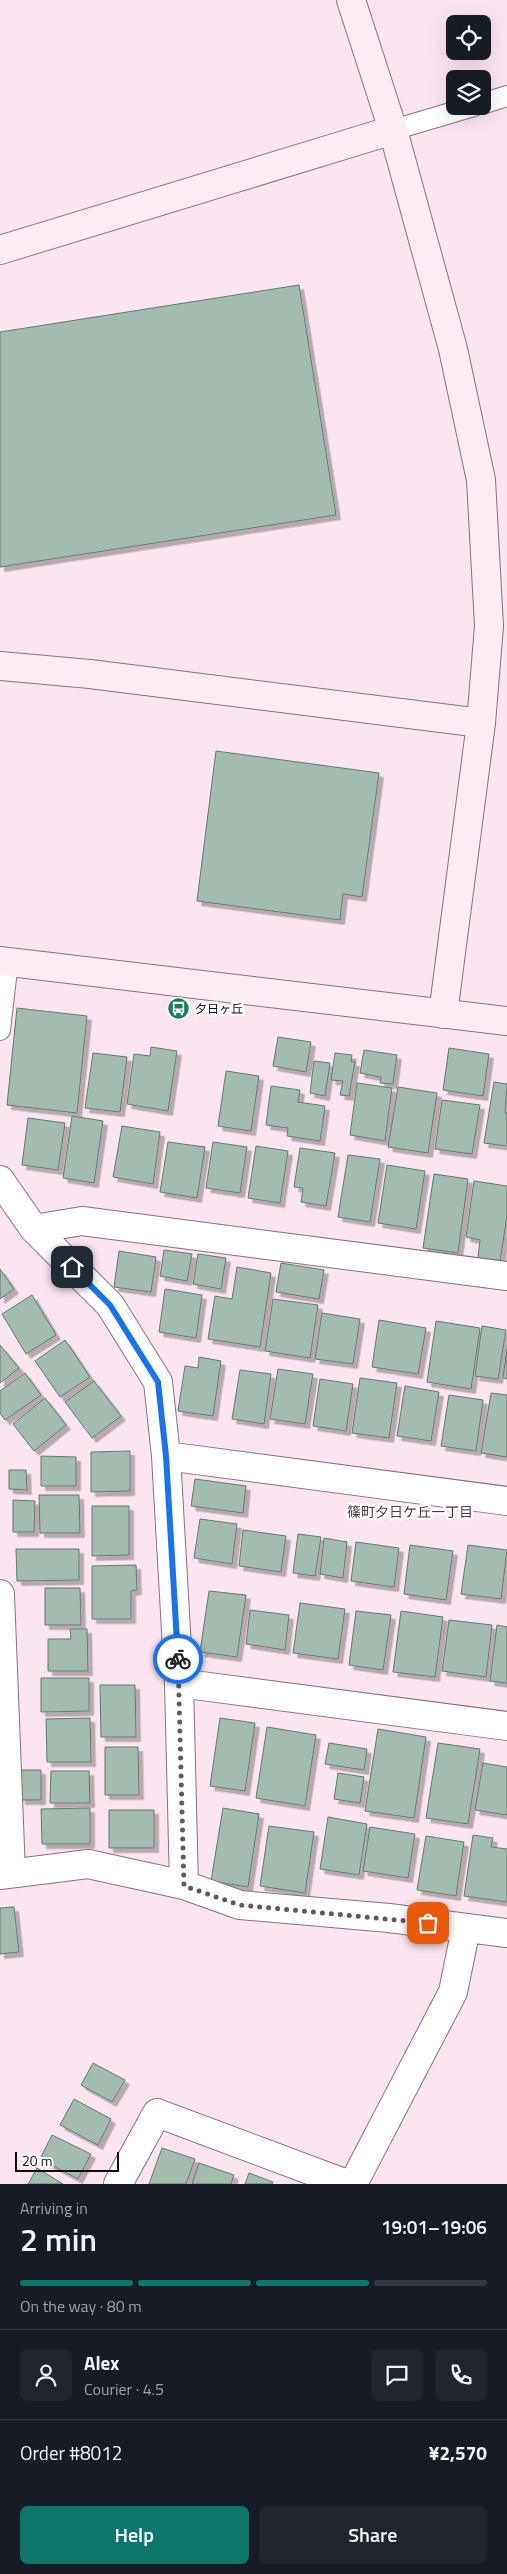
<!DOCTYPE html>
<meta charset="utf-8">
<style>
body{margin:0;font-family:"Titillium Web","Noto Sans JP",sans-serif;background:#20242c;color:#f1f3f6;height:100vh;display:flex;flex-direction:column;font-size:19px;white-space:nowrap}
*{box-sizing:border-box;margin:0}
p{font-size:16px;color:#9ea1a6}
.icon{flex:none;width:28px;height:28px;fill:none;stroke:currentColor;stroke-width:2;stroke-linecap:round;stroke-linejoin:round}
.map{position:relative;height:2184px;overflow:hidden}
.details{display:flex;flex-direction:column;background:#171b24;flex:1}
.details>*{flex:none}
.buttons{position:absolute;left:446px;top:15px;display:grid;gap:10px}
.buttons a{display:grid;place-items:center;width:45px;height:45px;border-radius:8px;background:#171b24;box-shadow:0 5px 20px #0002;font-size:25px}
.scale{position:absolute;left:15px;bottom:12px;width:104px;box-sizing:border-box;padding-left:5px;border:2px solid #120a0e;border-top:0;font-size:14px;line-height:18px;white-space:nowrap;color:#120a0e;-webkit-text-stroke:4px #fff;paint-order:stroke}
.pin{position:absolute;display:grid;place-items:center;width:42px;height:42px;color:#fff;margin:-21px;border-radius:10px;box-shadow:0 2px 8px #0006}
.courier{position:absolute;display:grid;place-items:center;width:50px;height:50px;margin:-25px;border:4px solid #1a73e8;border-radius:50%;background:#fff;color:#222;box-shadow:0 1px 6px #0007}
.overview em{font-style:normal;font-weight:600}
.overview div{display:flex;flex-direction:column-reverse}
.overview{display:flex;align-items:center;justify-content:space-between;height:85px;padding:0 20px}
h1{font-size:32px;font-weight:600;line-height:38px}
.bar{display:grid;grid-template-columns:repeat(4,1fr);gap:8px 5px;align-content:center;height:60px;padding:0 20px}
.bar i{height:6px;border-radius:4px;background:#363941}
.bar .current{background:#0f766e}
.bar p{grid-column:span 4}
.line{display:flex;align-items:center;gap:12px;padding:0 20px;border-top:1px solid #363941}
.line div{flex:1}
.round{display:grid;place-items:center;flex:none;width:52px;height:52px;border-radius:8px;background:#20242c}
.button{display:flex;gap:10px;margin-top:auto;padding:10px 20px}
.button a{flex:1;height:58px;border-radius:8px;background:#0f766e;color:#fff;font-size:20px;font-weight:600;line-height:58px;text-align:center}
.button a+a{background:#20242c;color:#f1f3f6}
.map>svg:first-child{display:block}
</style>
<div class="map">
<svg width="507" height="2184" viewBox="0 0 507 2184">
<defs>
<filter id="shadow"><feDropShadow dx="4.5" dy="4.5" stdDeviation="0" flood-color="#0004"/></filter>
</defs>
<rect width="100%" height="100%" fill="#fce5f0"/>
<path fill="#a2bdaf" stroke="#60796d" filter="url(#shadow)" d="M 299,285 L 336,515 L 0,567 L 0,332 Z
M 216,751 L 379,773 L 362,897 L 343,894 L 340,920 L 197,901 Z
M 17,1008 L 87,1016 L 77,1113 L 7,1105 Z
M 278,1037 L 311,1042 L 306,1072 L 273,1066 Z
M 151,1047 L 177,1051 L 168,1111 L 127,1104 L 134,1054 L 150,1056 Z
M 449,1048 L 489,1054 L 483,1096 L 443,1090 Z
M 364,1050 L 397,1055 L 393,1084 L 380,1083 L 381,1077 L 360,1073 Z
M 93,1053 L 127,1057 L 120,1112 L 85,1108 Z
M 335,1053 L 352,1055 L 351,1062 L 355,1062 L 349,1096 L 340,1095 L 343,1081 L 331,1080 Z
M 314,1061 L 330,1063 L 325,1096 L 310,1093 Z
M 226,1071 L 259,1076 L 251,1131 L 218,1126 Z
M 494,1082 L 507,1084 L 505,1113 L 507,1113 L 507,1146 L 484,1143 Z
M 357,1083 L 392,1088 L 385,1141 L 350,1135 Z
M 271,1086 L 300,1090 L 298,1102 L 325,1106 L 320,1141 L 287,1136 L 288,1128 L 266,1125 Z
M 398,1087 L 437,1093 L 428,1153 L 388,1147 Z
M 442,1100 L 480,1105 L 472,1154 L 435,1149 Z
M 72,1116 L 103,1121 L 94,1183 L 63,1178 Z
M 28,1118 L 65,1123 L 58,1170 L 22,1165 Z
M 122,1126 L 160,1132 L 153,1184 L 113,1177 Z
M 168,1142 L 205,1147 L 197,1198 L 160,1192 Z
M 213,1142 L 247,1147 L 240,1193 L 206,1188 Z
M 256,1146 L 288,1151 L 280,1203 L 248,1198 Z
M 300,1148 L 335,1153 L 326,1206 L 301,1202 L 303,1188 L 294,1187 Z
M 348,1155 L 380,1159 L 370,1222 L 338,1217 Z
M 387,1165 L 425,1171 L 416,1229 L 378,1223 Z
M 434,1174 L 468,1179 L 458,1253 L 423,1248 Z
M 474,1181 L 507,1186 L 507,1216 L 500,1261 L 478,1258 L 480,1240 L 466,1237 Z
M 164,1250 L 192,1254 L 187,1281 L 160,1276 Z
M 119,1251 L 156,1257 L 151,1292 L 114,1287 Z
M 198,1254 L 226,1258 L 221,1289 L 193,1284 Z
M 281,1263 L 324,1270 L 319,1299 L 276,1292 Z
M 237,1267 L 271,1273 L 260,1347 L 208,1339 L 215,1296 L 232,1299 Z
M 0,1269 L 14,1289 L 0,1299 Z
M 165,1289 L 202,1295 L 196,1338 L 159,1332 Z
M 32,1295 L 56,1335 L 26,1354 L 2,1314 Z
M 273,1299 L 318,1305 L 310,1358 L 265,1351 Z
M 322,1313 L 360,1319 L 353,1364 L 315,1359 Z
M 379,1320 L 426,1328 L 418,1374 L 372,1367 Z
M 436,1321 L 480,1328 L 471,1389 L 427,1382 Z
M 482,1326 L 506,1330 L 498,1379 L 475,1376 Z
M 65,1340 L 90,1377 L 60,1397 L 35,1361 Z
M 0,1345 L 19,1368 L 0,1383 Z
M 507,1349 L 507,1379 L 503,1378 Z
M 199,1357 L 221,1361 L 213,1416 L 178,1411 L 185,1366 L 198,1368 Z
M 278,1369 L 313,1374 L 305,1424 L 270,1419 Z
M 240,1370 L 271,1374 L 264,1424 L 232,1419 Z
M 25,1373 L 41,1395 L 5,1420 L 0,1413 L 0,1391 Z
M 360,1378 L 397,1383 L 389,1438 L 352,1433 Z
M 320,1379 L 353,1384 L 346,1431 L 313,1426 Z
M 94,1381 L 121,1416 L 92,1438 L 65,1402 Z
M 405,1386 L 439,1392 L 431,1441 L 397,1436 Z
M 491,1393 L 507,1395 L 507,1457 L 481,1453 Z
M 449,1395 L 483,1400 L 476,1451 L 441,1446 Z
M 45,1398 L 66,1425 L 34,1451 L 13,1424 Z
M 130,1451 L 130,1491 L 91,1492 L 91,1452 Z
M 41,1456 L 76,1457 L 76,1486 L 41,1486 Z
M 9,1470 L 26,1470 L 27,1490 L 9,1489 Z
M 195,1479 L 246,1486 L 243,1513 L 191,1506 Z
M 39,1495 L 79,1495 L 80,1533 L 40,1533 Z
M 13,1500 L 35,1501 L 34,1532 L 13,1532 Z
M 92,1506 L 129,1506 L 129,1555 L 92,1556 Z
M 200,1519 L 237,1524 L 232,1564 L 194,1558 Z
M 243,1530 L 286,1536 L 281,1572 L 239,1566 Z
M 298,1534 L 321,1537 L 315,1576 L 293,1573 Z
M 324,1538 L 347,1542 L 343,1578 L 320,1574 Z
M 356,1542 L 399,1548 L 394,1587 L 351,1581 Z
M 410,1545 L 453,1551 L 446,1600 L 404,1594 Z
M 468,1545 L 507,1550 L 501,1599 L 461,1594 Z
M 16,1549 L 79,1549 L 79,1580 L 17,1581 Z
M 136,1565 L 137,1590 L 131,1591 L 131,1619 L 92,1619 L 92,1566 Z
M 45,1588 L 80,1588 L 81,1625 L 45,1625 Z
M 209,1591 L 246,1595 L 237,1657 L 200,1652 Z
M 300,1603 L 345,1609 L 338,1659 L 293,1653 Z
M 250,1610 L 289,1615 L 285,1650 L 246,1644 Z
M 356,1611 L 391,1615 L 383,1670 L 349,1665 Z
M 401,1611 L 443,1617 L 435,1677 L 393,1672 Z
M 449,1620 L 492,1625 L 486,1677 L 442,1671 Z
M 497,1625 L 507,1627 L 507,1683 L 490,1681 Z
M 70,1629 L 87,1629 L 88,1671 L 48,1671 L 48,1639 L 71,1639 Z
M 41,1678 L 89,1678 L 89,1711 L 41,1712 Z
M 100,1685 L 135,1685 L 136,1737 L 101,1737 Z
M 90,1718 L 91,1762 L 47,1762 L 46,1719 Z
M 220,1718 L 255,1723 L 245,1791 L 210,1786 Z
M 267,1727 L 316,1735 L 305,1806 L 256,1798 Z
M 378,1729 L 426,1737 L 414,1818 L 365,1811 Z
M 329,1743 L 367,1749 L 364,1770 L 325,1764 Z
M 438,1743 L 480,1749 L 468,1824 L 426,1818 Z
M 105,1747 L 138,1747 L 139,1795 L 105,1795 Z
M 483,1763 L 507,1767 L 507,1815 L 475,1810 Z
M 21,1770 L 41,1770 L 41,1800 L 21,1800 Z
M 51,1771 L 89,1771 L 90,1803 L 50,1803 Z
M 338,1773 L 364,1777 L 360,1803 L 334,1799 Z
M 90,1808 L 90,1844 L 42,1844 L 41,1809 Z
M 223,1808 L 259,1814 L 248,1887 L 211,1881 Z
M 109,1810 L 154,1810 L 154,1848 L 109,1848 Z
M 328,1817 L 367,1824 L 359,1875 L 320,1869 Z
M 269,1826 L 314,1832 L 305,1893 L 260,1886 Z
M 370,1827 L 415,1834 L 408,1878 L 363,1871 Z
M 473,1835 L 493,1838 L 491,1847 L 507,1849 L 507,1902 L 464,1896 Z
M 426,1836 L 464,1842 L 456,1896 L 417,1890 Z
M 14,1907 L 19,1952 L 0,1954 L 0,1908 Z
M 93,2063 L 125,2080 L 112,2102 L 81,2085 Z
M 74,2099 L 111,2119 L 98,2145 L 60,2125 Z
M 52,2135 L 91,2154 L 78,2179 L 40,2159 Z
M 162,2148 L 195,2159 L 186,2184 L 149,2184 Z
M 199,2163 L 234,2175 L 231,2184 L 192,2184 Z
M 37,2168 L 63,2184 L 28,2184 Z
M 249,2173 L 273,2182 L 272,2184 L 245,2184 Z"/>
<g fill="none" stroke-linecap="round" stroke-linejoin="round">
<defs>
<path id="lane" d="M 482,104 L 507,96
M 393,130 L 474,106
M 0,1030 L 8,961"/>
<path id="street" d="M 0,1180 L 34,1229 L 110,1305 L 158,1382 L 166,1456 L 179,1683 L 184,1885
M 34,1229 L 82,1221 L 507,1276
M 166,1456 L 507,1501
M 0,1594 L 11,1873
M 179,1683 L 507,1726
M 0,1875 L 88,1864 L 184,1885 L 240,1905 L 389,1918 L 507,1933
M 118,2184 L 157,2113 L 347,2184
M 353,2184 L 453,1992 L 466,1928"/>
<path id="secondary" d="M 351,0 L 393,130 L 453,349 L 481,480 L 489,626 L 481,723 L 443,1014
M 0,250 L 393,130
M 0,666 L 90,674 L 481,723
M 0,961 L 507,1021"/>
</defs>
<use href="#lane" stroke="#89707c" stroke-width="22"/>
<use href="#street" stroke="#89707c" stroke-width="30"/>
<use href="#secondary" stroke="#89707c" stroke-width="30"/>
<use href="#lane" stroke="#fff" stroke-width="20"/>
<use href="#street" stroke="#fff" stroke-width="28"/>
<use href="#secondary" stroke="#fdecf4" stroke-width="28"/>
</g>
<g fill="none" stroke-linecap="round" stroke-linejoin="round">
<path stroke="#64575d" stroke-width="5" stroke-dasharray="0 9" d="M 178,1659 L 184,1886 L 240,1905 L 428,1923"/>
<path stroke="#1a73e8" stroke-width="6" d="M 72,1267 L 110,1305 L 158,1382 L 166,1456 L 178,1659"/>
</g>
<defs>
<symbol id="bus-disc" viewBox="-11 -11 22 22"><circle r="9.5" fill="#147e59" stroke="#fff"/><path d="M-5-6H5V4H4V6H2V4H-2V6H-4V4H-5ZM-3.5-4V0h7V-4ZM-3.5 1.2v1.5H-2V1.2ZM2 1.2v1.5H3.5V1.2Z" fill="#fff"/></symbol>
</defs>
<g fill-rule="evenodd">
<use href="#bus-disc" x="166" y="996" width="25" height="25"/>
</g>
<g text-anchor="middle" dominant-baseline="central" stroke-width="5" stroke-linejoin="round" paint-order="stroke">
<g font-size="12" fill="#120a0e" stroke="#fff" text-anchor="start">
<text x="195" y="1008">夕日ヶ丘</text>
</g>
<g font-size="14" fill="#4f3944" stroke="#fff">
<text x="410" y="1511">篠町夕日ケ丘一丁目</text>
</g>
</g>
</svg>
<div class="buttons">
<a><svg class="icon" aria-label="locate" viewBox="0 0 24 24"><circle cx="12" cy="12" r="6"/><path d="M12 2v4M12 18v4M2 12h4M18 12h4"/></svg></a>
<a><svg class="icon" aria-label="layers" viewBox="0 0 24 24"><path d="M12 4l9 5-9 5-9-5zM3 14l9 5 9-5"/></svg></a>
</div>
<div class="scale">20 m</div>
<div class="pin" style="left:428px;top:1923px;background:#ea580c"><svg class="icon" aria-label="bag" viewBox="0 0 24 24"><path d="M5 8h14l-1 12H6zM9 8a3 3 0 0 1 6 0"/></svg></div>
<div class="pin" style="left:72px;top:1267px;background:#1f2937"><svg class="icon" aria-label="home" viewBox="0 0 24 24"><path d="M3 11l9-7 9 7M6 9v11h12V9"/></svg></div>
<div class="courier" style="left:178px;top:1659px"><svg class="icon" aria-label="bike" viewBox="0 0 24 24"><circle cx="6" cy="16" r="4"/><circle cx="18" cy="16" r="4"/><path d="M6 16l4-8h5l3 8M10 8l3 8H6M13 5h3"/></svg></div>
</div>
<section class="details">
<div class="overview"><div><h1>2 min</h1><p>Arriving in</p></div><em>19:01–19:06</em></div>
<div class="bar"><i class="current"></i><i class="current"></i><i class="current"></i><i></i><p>On the way · 80 m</p></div>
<div class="line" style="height:90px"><a class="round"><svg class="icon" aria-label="person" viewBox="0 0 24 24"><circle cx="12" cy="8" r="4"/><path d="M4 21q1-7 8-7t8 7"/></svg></a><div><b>Alex</b><p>Courier · 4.5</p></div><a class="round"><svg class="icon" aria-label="chat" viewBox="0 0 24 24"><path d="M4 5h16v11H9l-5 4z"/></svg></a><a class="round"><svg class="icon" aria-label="phone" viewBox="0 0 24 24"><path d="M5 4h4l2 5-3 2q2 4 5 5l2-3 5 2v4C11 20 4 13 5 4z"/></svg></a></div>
<div class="line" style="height:65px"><div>Order #8012</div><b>¥2,570</b></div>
<div class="button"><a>Help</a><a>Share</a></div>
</section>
